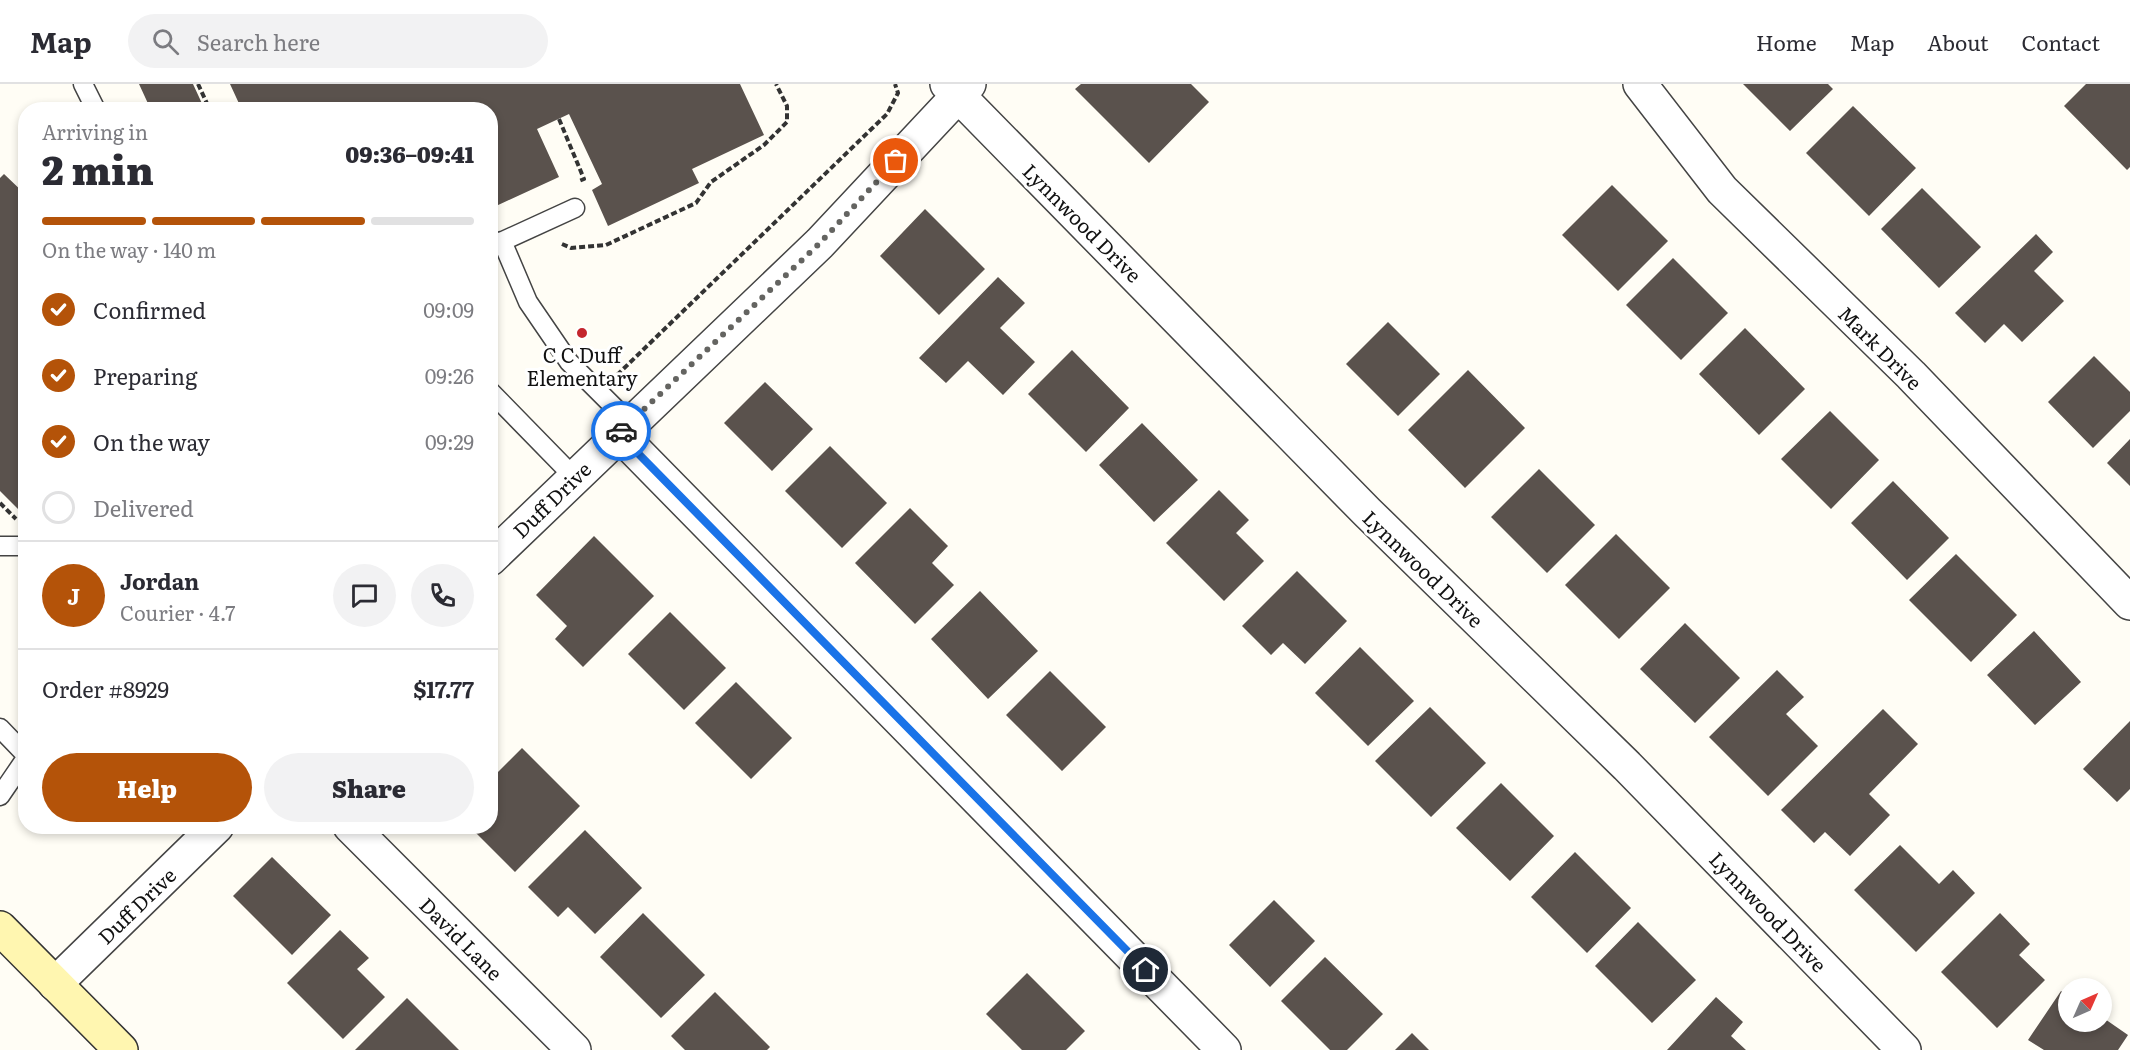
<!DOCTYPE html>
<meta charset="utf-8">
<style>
body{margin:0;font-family:Literata,serif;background:#f2f2f3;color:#2b2b33;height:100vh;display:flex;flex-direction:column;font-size:22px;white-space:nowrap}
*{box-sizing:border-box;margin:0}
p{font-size:20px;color:#7c7c81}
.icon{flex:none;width:33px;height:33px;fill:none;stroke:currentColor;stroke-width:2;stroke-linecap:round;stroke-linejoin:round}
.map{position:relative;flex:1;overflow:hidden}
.side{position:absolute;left:18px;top:18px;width:480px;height:732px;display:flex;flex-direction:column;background:#fff;border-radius:24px;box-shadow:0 3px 9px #0003}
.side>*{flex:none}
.needle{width:39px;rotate:45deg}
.tools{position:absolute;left:2058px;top:894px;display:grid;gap:12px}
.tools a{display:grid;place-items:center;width:54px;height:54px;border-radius:50%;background:#fff;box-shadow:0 3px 9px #0003;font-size:30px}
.pin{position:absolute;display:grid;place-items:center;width:51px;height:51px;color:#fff;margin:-26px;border:3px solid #fff;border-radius:50%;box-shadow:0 2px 6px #0007}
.courier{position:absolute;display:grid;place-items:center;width:60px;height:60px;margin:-30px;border:4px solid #1a73e8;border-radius:50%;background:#fff;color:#222;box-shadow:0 2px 8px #0007}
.overview em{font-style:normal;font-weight:800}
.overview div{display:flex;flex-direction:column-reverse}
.overview{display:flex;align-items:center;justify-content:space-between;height:102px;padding:0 24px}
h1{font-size:39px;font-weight:800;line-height:45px}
.bar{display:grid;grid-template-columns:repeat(4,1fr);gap:9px 6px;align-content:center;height:72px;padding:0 24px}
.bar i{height:8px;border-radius:4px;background:#e1e1e2}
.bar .active{background:#b45309}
.bar p{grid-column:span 4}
.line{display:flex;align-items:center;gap:15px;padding:0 24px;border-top:2px solid #e1e1e2}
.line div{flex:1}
.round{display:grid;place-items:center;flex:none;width:63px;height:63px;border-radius:32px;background:#f2f2f3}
ol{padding:0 24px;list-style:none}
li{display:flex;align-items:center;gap:18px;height:66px}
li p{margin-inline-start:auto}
li .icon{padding:6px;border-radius:50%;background:#b45309;color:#fff;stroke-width:4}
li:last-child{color:#7c7c81}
li i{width:33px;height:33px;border:3px solid #e1e1e2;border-radius:50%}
.cta{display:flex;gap:12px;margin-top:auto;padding:12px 24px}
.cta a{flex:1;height:69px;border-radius:36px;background:#b45309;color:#fff;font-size:24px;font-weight:800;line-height:69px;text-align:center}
.cta a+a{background:#f2f2f3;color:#2b2b33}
header{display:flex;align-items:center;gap:36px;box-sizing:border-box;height:84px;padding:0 30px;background:#fff;border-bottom:2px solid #e1e1e2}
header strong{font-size:28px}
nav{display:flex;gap:33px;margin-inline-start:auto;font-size:21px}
.search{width:420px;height:54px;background:#f2f2f3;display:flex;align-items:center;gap:15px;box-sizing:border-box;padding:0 21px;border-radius:33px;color:#7c7c81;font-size:22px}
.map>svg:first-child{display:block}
</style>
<header>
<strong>Map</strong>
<div class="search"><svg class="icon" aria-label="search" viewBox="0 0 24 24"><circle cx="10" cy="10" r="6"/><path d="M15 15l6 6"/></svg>Search here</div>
<nav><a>Home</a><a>Map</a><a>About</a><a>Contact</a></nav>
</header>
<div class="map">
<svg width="2130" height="966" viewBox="0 0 2130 966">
<rect width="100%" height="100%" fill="#fffdf5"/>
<path fill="#5a524d" d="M 139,0 L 193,0 L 205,26 L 151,26 Z
M 230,0 L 740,0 L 764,51 L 692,85 L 699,99 L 608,142 L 592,106 L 602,100 L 569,30 L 537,45 L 559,93 L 496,122 L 490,110 L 490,26 L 242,26 Z
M 1081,0 L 1191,0 L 1209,18 L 1149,79 L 1075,5 Z
M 1743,0 L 1828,0 L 1833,5 L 1790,47 Z
M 2086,0 L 2130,0 L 2130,83 L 2127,86 L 2064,22 Z
M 1853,22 L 1916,84 L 1869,132 L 1806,69 Z
M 4,90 L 26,111 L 26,433 L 0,407 L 0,94 Z
M 1612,101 L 1668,157 L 1618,207 L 1562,151 Z
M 1922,104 L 1981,163 L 1939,204 L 1881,145 Z
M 925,125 L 985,185 L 939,231 L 880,172 Z
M 2036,150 L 2053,168 L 2034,187 L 2064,217 L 2022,258 L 2004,240 L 1985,259 L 1955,229 Z
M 1673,174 L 1728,229 L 1681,276 L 1626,221 Z
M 998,193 L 1025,219 L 1000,244 L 1035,278 L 1003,311 L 968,277 L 946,299 L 919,274 Z
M 1388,238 L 1440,290 L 1398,332 L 1346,280 Z
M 1745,244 L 1805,305 L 1759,351 L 1699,290 Z
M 1072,266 L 1129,324 L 1086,368 L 1028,310 Z
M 2094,272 L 2130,308 L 2130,327 L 2093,364 L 2048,318 Z
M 1468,286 L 1525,344 L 1465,404 L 1408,346 Z
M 765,298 L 813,345 L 772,387 L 724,339 Z
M 1830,327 L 1879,376 L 1831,425 L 1781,375 Z
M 1142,339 L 1198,396 L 1154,438 L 1099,381 Z
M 2130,355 L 2130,402 L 2107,379 Z
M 830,362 L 887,419 L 842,464 L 785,407 Z
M 1539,385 L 1595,441 L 1547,489 L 1491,433 Z
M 1893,397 L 1949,454 L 1907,496 L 1851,439 Z
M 1219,406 L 1249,436 L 1236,449 L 1264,477 L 1224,517 L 1166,459 Z
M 910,424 L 948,462 L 932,479 L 954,501 L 915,540 L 855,479 Z
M 1616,450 L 1670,504 L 1619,555 L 1565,501 Z
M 594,452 L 654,512 L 583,583 L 555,555 L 567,542 L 536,511 Z
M 1956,470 L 2017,531 L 1971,578 L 1909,516 Z
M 1297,487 L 1347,537 L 1305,580 L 1283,559 L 1271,571 L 1242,542 Z
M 980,507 L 1038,567 L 988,615 L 931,555 Z
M 670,528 L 726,584 L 684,626 L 628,570 Z
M 1685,539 L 1740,594 L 1695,639 L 1640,585 Z
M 2034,547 L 2081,598 L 2035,641 L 1987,591 Z
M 1360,563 L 1414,617 L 1368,662 L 1315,609 Z
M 1777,586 L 1804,613 L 1786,630 L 1818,662 L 1768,712 L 1709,653 Z
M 1050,587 L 1106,643 L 1062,687 L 1006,631 Z
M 736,598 L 792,654 L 751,695 L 695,639 Z
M 1430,623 L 1486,679 L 1431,733 L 1375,677 Z
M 1883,625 L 1918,660 L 1869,710 L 1890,731 L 1850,772 L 1825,748 L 1814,759 L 1781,726 Z
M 2130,637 L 2130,705 L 2117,718 L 2083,685 Z
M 522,664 L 580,722 L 515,788 L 469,742 L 490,742 L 490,696 Z
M 1501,699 L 1554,752 L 1510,797 L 1456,744 Z
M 585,746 L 642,804 L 595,850 L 568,823 L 558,833 L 528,803 Z
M 1900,761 L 1939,800 L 1953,786 L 1975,809 L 1916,868 L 1854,806 Z
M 1575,768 L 1631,824 L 1587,869 L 1531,813 Z
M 272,773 L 331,831 L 292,871 L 233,812 Z
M 1274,816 L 1315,857 L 1270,903 L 1229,861 Z
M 643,829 L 705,891 L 661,934 L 600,873 Z
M 2000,829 L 2030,860 L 2019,871 L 2045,896 L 1997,944 L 1941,888 Z
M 1638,838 L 1696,896 L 1652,939 L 1595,882 Z
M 340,846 L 369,874 L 357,885 L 385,913 L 343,955 L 287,899 Z
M 1325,873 L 1383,930 L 1347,966 L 1330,966 L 1281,917 Z
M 1027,889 L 1085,947 L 1066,966 L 1022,966 L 986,930 Z
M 2061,907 L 2068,912 L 2068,938 L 2102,938 L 2102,933 L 2128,951 L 2118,966 L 2044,966 L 2028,956 Z
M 715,908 L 770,963 L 767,966 L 685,966 L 671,952 Z
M 1716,913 L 1743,938 L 1731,952 L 1746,966 L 1667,966 Z
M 407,914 L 459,966 L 355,966 Z
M 1412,949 L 1429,966 L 1395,966 Z"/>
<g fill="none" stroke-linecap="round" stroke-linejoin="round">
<defs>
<path id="service" d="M 83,0 L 96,26
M 502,157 L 528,218 L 569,278 L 630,339
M 492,162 L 575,124
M 490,307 L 574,393
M 0,462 L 26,462
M 0,644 L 26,671
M 0,712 L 26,674"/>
<path id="minor" d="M 947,0 L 1367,428 L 1627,682 L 1904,966
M 1640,0 L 1722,106 L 1911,291 L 2130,519
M 619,350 L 1224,966
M 490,475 L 820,159 L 969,0
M 350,742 L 574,966
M 55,900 L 217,742"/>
<path id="secondary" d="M 0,844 L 121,966"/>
</defs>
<use href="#service" stroke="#444" stroke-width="21"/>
<use href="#minor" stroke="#444" stroke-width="36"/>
<use href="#secondary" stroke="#333" stroke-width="36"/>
<path stroke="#333" stroke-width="4" stroke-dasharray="6 3" stroke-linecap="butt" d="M 198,0 L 210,26
M 559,35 L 584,95 L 579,97
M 562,160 L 571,164 L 606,161 L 696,119 L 711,98 L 764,61 L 787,38 L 787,22 L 776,0
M 617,291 L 887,30 L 898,9 L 895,0
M 0,419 L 16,435"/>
<use href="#service" stroke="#fff" stroke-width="18"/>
<use href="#minor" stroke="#fff" stroke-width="33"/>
<use href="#secondary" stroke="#fff6b0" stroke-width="33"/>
</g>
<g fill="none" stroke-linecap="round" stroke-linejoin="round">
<path stroke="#646461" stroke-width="6" stroke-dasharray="0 10.8" d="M 621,347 L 820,159 L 896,77"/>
<path stroke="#1a73e8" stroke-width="8" d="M 621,347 L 619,350 L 1146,886"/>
</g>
<circle fill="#c4262e" stroke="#fff" stroke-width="2" cx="582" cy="249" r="6"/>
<g text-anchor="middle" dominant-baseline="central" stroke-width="6" stroke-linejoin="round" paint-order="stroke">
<g font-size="20" fill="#111" stroke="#fff">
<text transform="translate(1083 138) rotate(45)">Lynnwood Drive</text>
<text transform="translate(1881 263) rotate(45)">Mark Drive</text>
<text transform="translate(551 415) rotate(-44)">Duff Drive</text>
<text transform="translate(1424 484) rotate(44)">Lynnwood Drive</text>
<text transform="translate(136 821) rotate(-44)">Duff Drive</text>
<text transform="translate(1769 827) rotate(46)">Lynnwood Drive</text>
<text transform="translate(462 854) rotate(45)">David Lane</text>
</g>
<g font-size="20" fill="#111" stroke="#fff">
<text x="582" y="270">C C Duff<tspan x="582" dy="23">Elementary</tspan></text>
</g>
</g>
</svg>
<div class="tools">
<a><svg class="needle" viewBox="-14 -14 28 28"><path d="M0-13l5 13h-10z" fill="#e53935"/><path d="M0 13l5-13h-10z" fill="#7c7c81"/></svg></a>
</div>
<div class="pin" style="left:896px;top:77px;background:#ea580c"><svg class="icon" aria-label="bag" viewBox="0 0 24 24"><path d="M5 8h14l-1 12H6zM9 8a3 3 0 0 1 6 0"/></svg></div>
<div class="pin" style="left:1146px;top:886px;background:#1f2937"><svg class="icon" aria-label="home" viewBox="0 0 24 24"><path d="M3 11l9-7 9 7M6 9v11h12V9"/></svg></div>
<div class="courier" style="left:621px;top:347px"><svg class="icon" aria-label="car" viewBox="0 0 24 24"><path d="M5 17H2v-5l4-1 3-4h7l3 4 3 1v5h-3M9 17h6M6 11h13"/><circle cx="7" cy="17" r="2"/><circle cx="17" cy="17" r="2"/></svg></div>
<section class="side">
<div class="overview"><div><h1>2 min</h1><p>Arriving in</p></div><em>09:36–09:41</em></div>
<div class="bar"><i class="active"></i><i class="active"></i><i class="active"></i><i></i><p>On the way · 140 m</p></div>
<ol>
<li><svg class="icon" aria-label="check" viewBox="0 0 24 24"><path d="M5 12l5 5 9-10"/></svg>Confirmed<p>09:09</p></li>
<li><svg class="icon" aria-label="check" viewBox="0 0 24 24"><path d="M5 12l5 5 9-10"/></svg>Preparing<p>09:26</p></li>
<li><svg class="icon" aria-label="check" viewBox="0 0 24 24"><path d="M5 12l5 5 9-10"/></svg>On the way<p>09:29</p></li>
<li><i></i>Delivered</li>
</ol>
<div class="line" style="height:108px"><b class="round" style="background:#b45309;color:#fff">J</b><div><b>Jordan</b><p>Courier · 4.7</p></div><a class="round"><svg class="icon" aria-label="chat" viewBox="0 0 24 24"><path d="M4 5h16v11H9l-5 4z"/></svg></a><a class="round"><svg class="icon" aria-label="phone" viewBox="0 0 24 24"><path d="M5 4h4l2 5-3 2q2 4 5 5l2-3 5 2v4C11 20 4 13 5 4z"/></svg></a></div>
<div class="line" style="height:78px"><div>Order #8929</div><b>$17.77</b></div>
<div class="cta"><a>Help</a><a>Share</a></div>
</section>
</div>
